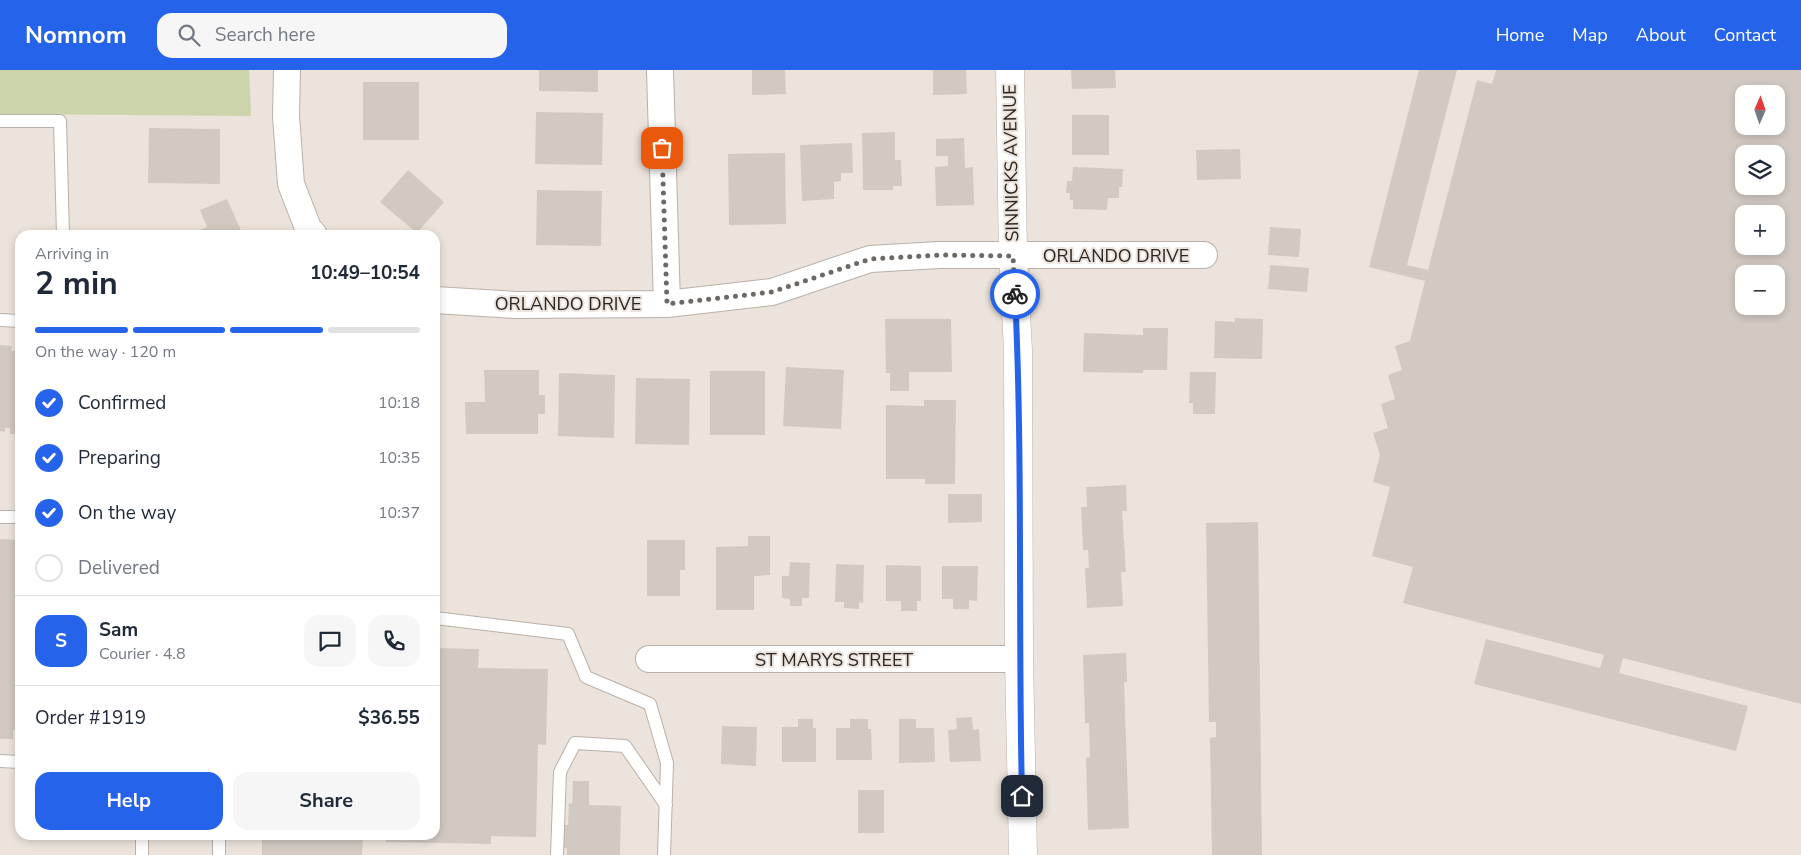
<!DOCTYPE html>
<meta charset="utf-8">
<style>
body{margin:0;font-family:"Nunito Sans",sans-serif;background:#f6f6f7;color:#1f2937;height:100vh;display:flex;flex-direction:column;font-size:19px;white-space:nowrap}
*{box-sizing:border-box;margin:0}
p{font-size:16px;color:#747a83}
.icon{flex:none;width:28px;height:28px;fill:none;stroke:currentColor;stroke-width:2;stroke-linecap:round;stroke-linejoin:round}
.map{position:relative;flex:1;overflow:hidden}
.details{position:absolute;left:15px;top:160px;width:425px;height:610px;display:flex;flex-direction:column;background:#fff;border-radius:15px;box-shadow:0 2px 8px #0003}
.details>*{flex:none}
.needle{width:32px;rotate:2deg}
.tools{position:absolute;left:1735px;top:15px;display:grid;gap:10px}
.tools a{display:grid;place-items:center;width:50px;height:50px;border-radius:10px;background:#fff;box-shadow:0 2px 8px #0003;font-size:25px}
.pin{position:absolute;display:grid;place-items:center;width:42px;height:42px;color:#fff;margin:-21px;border-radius:10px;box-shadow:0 2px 8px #0006}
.courier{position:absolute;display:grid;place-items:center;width:50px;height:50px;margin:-25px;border:4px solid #2563eb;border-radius:50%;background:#fff;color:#222;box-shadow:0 1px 6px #0007}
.overview em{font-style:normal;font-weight:700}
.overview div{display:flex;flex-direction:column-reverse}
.overview{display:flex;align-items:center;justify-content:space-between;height:85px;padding:0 20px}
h1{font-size:32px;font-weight:700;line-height:38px}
.bar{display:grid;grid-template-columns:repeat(4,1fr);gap:8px 5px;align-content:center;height:60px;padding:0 20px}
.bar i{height:6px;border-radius:4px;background:#e0e1e3}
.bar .on{background:#2563eb}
.bar p{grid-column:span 4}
.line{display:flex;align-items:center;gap:12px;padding:0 20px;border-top:1px solid #e0e1e3}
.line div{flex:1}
.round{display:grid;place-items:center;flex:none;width:52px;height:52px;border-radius:15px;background:#f6f6f7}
ol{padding:0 20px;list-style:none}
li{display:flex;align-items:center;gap:15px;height:55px}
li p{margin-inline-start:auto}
li .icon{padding:5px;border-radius:50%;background:#2563eb;color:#fff;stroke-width:4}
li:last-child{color:#747a83}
li i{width:28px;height:28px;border:2px solid #e0e1e3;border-radius:50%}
.cta{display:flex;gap:10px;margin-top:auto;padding:10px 20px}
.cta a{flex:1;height:58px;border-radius:15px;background:#2563eb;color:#fff;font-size:20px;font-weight:700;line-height:58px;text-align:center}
.cta a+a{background:#f6f6f7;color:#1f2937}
header{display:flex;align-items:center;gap:30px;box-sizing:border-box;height:70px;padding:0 25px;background:#2563eb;color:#fff}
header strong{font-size:24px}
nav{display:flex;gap:28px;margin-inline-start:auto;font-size:18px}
.search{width:350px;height:45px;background:#f6f6f7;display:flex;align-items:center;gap:12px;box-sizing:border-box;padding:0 18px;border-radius:15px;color:#747a83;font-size:19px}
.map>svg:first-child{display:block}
</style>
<header>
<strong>Nomnom</strong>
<div class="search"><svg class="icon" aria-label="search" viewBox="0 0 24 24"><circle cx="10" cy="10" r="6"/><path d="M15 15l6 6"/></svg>Search here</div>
<nav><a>Home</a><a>Map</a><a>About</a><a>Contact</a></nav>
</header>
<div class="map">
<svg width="1801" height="785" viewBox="0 0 1801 785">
<rect width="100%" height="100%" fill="#ece4dc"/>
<path fill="#cbd4ab" d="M 0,0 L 249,0 L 251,46 L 0,44 Z"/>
<path fill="#d2c9c2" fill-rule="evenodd" d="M 539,0 L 598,0 L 598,22 L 539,21 Z
M 752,0 L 785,0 L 786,24 L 752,25 Z
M 933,0 L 966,0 L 967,24 L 933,25 Z
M 1071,0 L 1115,0 L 1116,18 L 1072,19 Z
M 1419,0 L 1457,0 L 1407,195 L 1428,200 L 1477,10 L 1492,14 L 1496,0 L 1801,0 L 1801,634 L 1623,588 L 1619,603 L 1748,636 L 1736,681 L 1474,614 L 1486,569 L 1600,598 L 1604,585 L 1403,533 L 1413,497 L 1372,486 L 1390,417 L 1373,412 L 1380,385 L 1373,363 L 1388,358 L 1381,334 L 1395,329 L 1388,305 L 1402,300 L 1395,276 L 1410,271 L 1425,211 L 1369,197 ZM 1744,24 L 1776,24 L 1776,56 L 1744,56 ZM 1744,84 L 1776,84 L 1776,116 L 1744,116 ZM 1744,144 L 1776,144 L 1776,176 L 1744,176 ZM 1744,204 L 1776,204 L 1776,236 L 1744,236 Z
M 363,12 L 419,12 L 419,70 L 363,70 Z
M 536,42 L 603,43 L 602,95 L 535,94 Z
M 1072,45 L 1109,45 L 1109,85 L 1072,85 Z
M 149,58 L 220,59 L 220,114 L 148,113 Z
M 895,62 L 895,90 L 901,90 L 902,116 L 893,116 L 893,120 L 863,120 L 862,63 Z
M 964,68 L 965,98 L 973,97 L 974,135 L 936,136 L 935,97 L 948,96 L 948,86 L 936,86 L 936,69 Z
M 852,73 L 853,103 L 841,103 L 841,111 L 834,112 L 834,129 L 802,131 L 800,75 Z
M 1240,79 L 1241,109 L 1197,110 L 1196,80 Z
M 785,83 L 786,154 L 729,155 L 728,84 Z
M 1073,97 L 1123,99 L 1122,117 L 1119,117 L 1119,128 L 1108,128 L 1107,140 L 1073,139 L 1073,130 L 1070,130 L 1070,123 L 1066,123 L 1067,111 L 1072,111 Z
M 408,100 L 444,132 L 417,163 L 380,132 Z
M 537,120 L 602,121 L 601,176 L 536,175 Z
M 227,129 L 243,165 L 188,165 L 207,157 L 200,140 Z
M 1270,157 L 1301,159 L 1299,187 L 1268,185 Z
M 1270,195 L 1309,198 L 1307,222 L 1268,219 Z
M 1235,248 L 1263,249 L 1262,289 L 1214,288 L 1215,251 L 1235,252 Z
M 885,249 L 951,249 L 952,302 L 909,302 L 909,321 L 890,321 L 890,303 L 886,303 Z
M 1143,258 L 1168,258 L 1167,300 L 1143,300 L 1143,303 L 1083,302 L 1084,263 L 1143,265 Z
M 0,275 L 12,276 L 11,281 L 20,281 L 20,364 L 10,364 L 10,358 L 5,358 L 5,362 L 0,361 Z
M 786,297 L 844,300 L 841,359 L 783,356 Z
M 484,300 L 539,300 L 539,325 L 545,325 L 545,344 L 538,344 L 538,364 L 466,364 L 465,332 L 485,332 Z
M 710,301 L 765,301 L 765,365 L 710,365 Z
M 1190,302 L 1216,302 L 1215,344 L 1193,344 L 1193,333 L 1189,333 Z
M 559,303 L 615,305 L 614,368 L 558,366 Z
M 636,308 L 690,309 L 689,375 L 635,374 Z
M 924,330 L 956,330 L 955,414 L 925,414 L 925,409 L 886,409 L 886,335 L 924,336 Z
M 1126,415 L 1127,441 L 1122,441 L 1126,502 L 1121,502 L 1123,536 L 1087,538 L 1085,498 L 1089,498 L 1088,480 L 1083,480 L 1081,437 L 1087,437 L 1086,417 Z
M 948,424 L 982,424 L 982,452 L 948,453 Z
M 1258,452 L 1262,785 L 1212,785 L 1210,668 L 1216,667 L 1216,652 L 1209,652 L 1206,453 Z
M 748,466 L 770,466 L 770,505 L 754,506 L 754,540 L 716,540 L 716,477 L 748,476 Z
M 0,469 L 20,470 L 20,660 L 13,660 L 13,669 L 0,669 Z
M 647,470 L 685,470 L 685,500 L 680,500 L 680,526 L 647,526 Z
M 790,492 L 810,493 L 809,528 L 802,528 L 802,536 L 790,536 L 790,529 L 782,528 L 782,506 L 789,506 Z
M 836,494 L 864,495 L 863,533 L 859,532 L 859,539 L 844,538 L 844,532 L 835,532 Z
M 886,495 L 921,496 L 921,531 L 917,531 L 917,541 L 901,541 L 901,531 L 886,531 Z
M 942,496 L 978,496 L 977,531 L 969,530 L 969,539 L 953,539 L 953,529 L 942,529 Z
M 435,578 L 479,579 L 478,598 L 548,599 L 546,675 L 538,674 L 536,767 L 491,766 L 491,774 L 386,772 L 386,765 L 435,765 Z
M 1126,583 L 1127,612 L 1124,612 L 1129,758 L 1088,760 L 1086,688 L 1090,687 L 1089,653 L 1085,653 L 1083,585 Z
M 972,647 L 973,660 L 979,659 L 981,691 L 950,692 L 948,660 L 957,659 L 956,648 Z
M 798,649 L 813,649 L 813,658 L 816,658 L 816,692 L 782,692 L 782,657 L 798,657 Z
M 850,649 L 868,649 L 868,659 L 871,659 L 872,690 L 836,690 L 836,658 L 850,658 Z
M 899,649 L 916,649 L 916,658 L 934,658 L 935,692 L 899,693 Z
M 722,656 L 757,657 L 756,696 L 721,694 Z
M 573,711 L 589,711 L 589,735 L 621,736 L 620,785 L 567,785 L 567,778 L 563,778 L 564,755 L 568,755 L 569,733 L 572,734 Z
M 858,720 L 884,720 L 884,763 L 858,763 Z
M 262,765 L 363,765 L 362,785 L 262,785 Z"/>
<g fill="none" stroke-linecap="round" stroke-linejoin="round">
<defs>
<path id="lane" d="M 0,51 L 60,51 L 63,165
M 0,250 L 20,251
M 0,447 L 20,447
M 435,548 L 568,564 L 586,607 L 650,634 L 667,693 L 664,785
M 0,691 L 20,692
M 142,785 L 142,765
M 219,785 L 219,765
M 557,785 L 560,702 L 575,673 L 625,676 L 666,735"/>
<path id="street" d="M 287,0 L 286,46 L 291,114 L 308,158 L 314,165
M 660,0 L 667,234
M 435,230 L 516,235 L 667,234 L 772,222 L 870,189 L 939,185 L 1204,185
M 649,589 L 1019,589"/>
<path id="secondary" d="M 1010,0 L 1013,186 L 1018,280 L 1019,589 L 1023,785"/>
</defs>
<use href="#lane" stroke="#b9b1a9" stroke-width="14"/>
<use href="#street" stroke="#b9b1a9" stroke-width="28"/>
<use href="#secondary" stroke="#b9b1a9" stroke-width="29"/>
<use href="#lane" stroke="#fff" stroke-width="12"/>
<use href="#street" stroke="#fff" stroke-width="26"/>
<use href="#secondary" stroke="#fff" stroke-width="28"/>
</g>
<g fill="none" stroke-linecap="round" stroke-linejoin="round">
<path stroke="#6d6864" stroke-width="5" stroke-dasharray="0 9" d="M 662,78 L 667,234 L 772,222 L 870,189 L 939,185 L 1013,186 L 1015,224"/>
<path stroke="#2563eb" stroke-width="6" d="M 1015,224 C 1023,391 1018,559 1022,726"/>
</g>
<g text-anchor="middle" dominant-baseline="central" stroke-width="4" stroke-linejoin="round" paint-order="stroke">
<g font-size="18" fill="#292523" stroke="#ece4dc">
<text transform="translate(1011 93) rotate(-91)">SINNICKS AVENUE</text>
<text x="1116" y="186">ORLANDO DRIVE</text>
<text x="568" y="234">ORLANDO DRIVE</text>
<text x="834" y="590">ST MARYS STREET</text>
</g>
</g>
</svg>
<div class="tools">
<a><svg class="needle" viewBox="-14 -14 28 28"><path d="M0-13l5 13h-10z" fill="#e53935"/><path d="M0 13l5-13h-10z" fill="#747a83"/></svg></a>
<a><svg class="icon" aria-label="layers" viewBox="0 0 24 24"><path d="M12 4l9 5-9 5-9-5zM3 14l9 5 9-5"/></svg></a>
<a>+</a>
<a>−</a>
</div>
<div class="pin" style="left:662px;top:78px;background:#ea580c"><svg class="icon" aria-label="bag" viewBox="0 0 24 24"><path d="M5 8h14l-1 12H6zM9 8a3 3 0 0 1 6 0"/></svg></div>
<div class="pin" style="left:1022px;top:726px;background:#1f2937"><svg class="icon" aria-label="home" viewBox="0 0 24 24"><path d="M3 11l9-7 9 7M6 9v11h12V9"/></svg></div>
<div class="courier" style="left:1015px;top:224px"><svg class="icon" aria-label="bike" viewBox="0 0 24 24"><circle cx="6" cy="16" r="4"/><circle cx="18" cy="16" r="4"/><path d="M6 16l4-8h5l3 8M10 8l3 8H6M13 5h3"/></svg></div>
<section class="details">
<div class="overview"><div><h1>2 min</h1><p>Arriving in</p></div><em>10:49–10:54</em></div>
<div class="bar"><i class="on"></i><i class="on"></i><i class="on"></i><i></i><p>On the way · 120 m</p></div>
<ol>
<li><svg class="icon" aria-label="check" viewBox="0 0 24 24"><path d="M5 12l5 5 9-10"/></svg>Confirmed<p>10:18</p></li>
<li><svg class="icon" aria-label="check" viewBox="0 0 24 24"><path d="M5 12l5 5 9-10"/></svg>Preparing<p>10:35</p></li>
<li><svg class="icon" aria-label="check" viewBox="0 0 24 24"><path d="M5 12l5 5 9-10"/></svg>On the way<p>10:37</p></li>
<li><i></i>Delivered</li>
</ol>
<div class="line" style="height:90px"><b class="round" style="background:#2563eb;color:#fff">S</b><div><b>Sam</b><p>Courier · 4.8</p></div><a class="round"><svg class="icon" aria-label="chat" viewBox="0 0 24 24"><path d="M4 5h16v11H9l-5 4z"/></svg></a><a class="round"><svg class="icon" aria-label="phone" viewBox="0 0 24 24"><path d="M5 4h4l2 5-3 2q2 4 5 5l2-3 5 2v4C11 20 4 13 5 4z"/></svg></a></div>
<div class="line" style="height:65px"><div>Order #1919</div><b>$36.55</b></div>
<div class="cta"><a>Help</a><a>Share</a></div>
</section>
</div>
